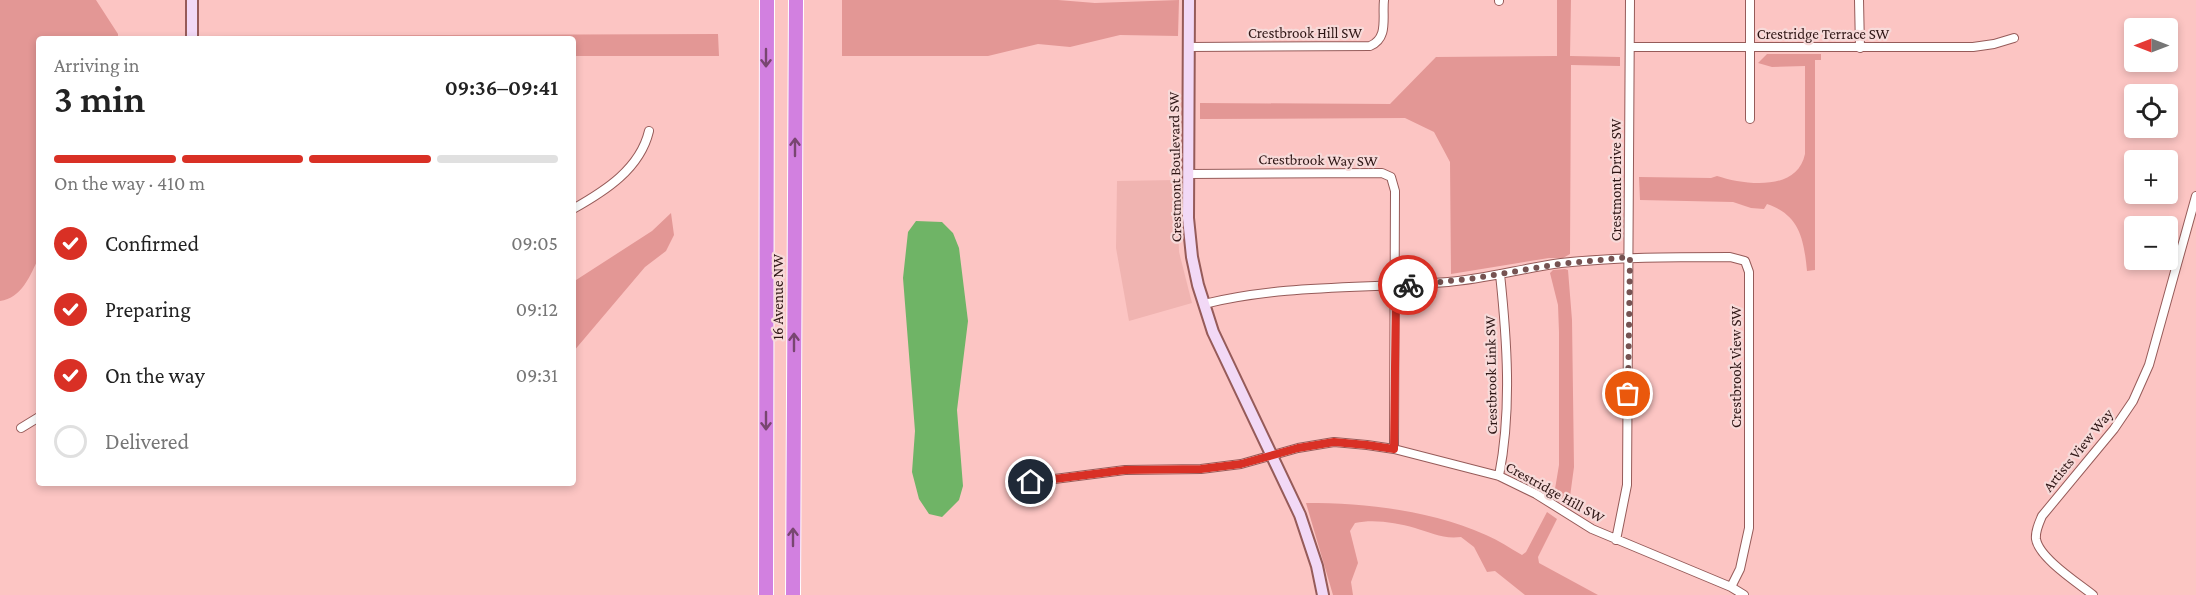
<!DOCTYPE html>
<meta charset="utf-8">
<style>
body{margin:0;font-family:"Crimson Pro",serif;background:#f6f6f6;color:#222;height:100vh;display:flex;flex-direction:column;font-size:22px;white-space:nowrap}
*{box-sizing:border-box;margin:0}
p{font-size:20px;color:#767676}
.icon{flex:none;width:33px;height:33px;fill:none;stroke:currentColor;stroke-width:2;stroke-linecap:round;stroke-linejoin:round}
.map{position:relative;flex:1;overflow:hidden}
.side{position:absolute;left:36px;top:36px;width:540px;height:450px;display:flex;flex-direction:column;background:#fff;border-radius:6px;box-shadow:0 3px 9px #0003}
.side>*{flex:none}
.needle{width:39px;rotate:270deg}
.buttons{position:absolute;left:2124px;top:18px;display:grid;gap:12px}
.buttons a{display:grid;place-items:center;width:54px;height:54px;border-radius:6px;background:#fff;box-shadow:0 3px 9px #0003;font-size:30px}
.pin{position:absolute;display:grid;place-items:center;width:51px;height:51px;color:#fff;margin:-26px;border:3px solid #fff;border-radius:50%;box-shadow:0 2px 6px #0007}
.courier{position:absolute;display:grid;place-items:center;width:60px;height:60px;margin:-30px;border:4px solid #d93025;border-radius:50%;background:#fff;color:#222;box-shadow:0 2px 8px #0007}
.summary em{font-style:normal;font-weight:600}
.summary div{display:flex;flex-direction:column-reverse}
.summary{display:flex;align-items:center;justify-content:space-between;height:102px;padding:0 18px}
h1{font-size:39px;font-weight:600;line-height:45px}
.bar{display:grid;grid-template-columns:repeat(4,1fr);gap:9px 6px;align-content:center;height:72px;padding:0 18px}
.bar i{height:8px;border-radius:4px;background:#e0e0e0}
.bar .current{background:#d93025}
.bar p{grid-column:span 4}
ol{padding:0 18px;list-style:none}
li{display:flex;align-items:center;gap:18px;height:66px}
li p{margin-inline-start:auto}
li .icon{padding:6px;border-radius:50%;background:#d93025;color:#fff;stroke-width:4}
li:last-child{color:#767676}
li i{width:33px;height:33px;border:3px solid #e0e0e0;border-radius:50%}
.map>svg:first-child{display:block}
</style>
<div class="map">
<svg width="2196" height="595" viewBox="0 0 2196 595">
<rect width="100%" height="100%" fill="#fcc5c3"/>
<path fill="#f0b4b1" d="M 1177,180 L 1179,252 L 1192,303 L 1129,321 L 1116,248 L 1117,181 Z"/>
<path fill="#e39795" d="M 0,0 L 96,0 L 118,34 L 118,39 L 39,39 L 39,257 C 30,276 22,298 0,301 Z
M 842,0 L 1058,0 L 1095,3 L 1179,0 L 1178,36 L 1120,35 L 1070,47 L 1038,44 L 988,56 L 842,56 Z
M 1557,0 L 1571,0 L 1570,56 L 1620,57 L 1620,66 L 1571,65 L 1570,254 L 1563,258 L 1549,258 L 1451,274 L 1450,162 L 1434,132 L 1405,118 L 1200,119 L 1200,103 L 1390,104 L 1436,57 L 1557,56 Z
M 718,34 L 719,56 L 573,56 L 573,39 L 204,39 L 203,36 Z
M 1767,54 L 1821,54 L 1821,60 L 1815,60 L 1815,270 L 1807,271 C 1804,240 1800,215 1767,204 L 1764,209 L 1751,208 L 1733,202 L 1640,200 L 1639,177 L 1711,178 L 1717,176 C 1745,185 1797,192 1805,154 L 1805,66 L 1772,67 L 1758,63 Z
M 671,213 L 674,235 L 666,251 L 645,267 L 573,352 L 573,282 L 652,231 Z
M 1565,269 L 1568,270 L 1572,320 L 1574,467 L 1569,504 L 1554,495 L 1559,465 L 1559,332 L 1558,305 L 1550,273 L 1553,270 Z
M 1306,503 C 1366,503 1430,510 1486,535 C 1498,540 1510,548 1522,555 L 1526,552 L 1547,512 L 1557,519 L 1538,557 L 1539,563 L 1598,595 L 1525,595 L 1495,571 L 1487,572 L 1474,547 L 1461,537 C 1442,539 1432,533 1415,528 C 1396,523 1375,519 1355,523 L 1350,531 L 1358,563 L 1351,582 L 1353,595 L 1333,595 Z"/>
<path fill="#6fb466" d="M 916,221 L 942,222 L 953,233 L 959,248 L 968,321 L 957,410 L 963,486 L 959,500 L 942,517 L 929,514 L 919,499 L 912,472 L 915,431 L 903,278 L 908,232 Z"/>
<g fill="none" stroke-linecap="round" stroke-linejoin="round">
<defs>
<path id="street" d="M 1499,0 L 1499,1
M 1750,0 L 1750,119
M 1859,0 L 1860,48
M 1189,47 L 1370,46 C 1389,38 1382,17 1384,0
M 1630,47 L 1973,47 L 1994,44 L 2014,38
M 1188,174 L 1382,173 L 1391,177 L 1395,191 L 1394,449
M 573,209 C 605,191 640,169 649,131
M 1204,304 C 1286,284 1365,289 1448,282 C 1486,279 1523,268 1561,263 C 1617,257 1673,257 1730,257 L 1745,261 L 1749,272 L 1749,528 L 1740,569 L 1731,587
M 21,428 L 39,417
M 1499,476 C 1512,410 1507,340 1500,274
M 1031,482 L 1125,470 L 1201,469 L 1241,464 L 1298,448 L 1334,442 L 1367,445 L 1394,449 L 1499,476 L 1536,494 L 1592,529 L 1731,587 L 1744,595
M 1616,540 L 1627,485 L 1630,0
M 2093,595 C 2078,583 2039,558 2036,539 C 2035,531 2039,523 2042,516 L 2114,429 L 2133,401 L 2149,365 L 2196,196"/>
<path id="secondary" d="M 1189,0 L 1188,218 L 1192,257 L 1198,285 L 1213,332 L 1300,515 L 1317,566 L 1323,595
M 192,39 L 192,0"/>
<path id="highway" d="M 766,595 L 767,0
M 793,595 L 796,0"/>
</defs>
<use href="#street" stroke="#965b59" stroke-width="10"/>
<use href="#secondary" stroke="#965b59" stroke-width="14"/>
<use href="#highway" stroke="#fff" stroke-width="16"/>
<use href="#street" stroke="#fff" stroke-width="8"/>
<use href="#secondary" stroke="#f2d9f6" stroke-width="10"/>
<use href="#highway" stroke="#d280e0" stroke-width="14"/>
</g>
<defs><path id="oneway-shaft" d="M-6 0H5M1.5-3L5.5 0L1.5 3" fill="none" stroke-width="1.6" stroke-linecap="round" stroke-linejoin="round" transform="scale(1.5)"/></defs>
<g stroke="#784670">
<use href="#oneway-shaft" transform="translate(766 58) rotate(90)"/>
<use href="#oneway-shaft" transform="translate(795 147) rotate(-90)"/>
<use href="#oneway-shaft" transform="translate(794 342) rotate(-90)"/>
<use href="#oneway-shaft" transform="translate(766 421) rotate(90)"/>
<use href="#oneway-shaft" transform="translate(793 537) rotate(-90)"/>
</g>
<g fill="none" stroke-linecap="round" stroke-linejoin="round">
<path stroke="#765352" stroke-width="6" stroke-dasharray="0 10.8" d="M 1408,285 L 1470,279 L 1559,264 L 1630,257 L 1628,394"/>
<path stroke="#d93025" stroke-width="8" d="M 1031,482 L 1125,470 L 1201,469 L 1241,464 L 1298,448 L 1334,442 L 1367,445 L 1394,449 L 1396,286 L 1408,285"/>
</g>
<g text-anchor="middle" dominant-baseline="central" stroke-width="4.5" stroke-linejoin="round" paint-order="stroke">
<g font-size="15" fill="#2e1615" stroke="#f7dad9">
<text x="1305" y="33">Crestbrook Hill SW</text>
<text x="1823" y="34">Crestridge Terrace SW</text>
<text transform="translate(1318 160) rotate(1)">Crestbrook Way SW</text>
<text transform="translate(1175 167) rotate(-91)">Crestmont Boulevard SW</text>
<text transform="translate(1616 180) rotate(-90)">Crestmont Drive SW</text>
<text transform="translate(778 297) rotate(-90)">16 Avenue NW</text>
<text transform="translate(1736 367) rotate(-90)">Crestbrook View SW</text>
<text transform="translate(1491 375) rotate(-91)">Crestbrook Link SW</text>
<text transform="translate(2078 450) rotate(-51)">Artists View Way</text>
<text transform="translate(1555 492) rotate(29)">Crestridge Hill SW</text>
</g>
</g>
</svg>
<div class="buttons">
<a><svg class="needle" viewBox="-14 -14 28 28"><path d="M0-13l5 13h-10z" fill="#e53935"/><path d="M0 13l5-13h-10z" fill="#767676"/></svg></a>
<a><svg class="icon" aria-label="locate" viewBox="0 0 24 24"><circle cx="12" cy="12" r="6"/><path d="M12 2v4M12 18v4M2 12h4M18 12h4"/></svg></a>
<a>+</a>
<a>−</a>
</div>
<div class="pin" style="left:1628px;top:394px;background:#ea580c"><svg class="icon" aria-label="bag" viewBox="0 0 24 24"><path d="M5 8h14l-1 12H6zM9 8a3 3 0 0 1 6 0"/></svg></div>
<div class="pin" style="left:1031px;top:482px;background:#1f2937"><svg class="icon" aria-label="home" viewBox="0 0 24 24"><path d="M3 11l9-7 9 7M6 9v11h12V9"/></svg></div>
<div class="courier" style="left:1408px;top:285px"><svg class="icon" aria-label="bike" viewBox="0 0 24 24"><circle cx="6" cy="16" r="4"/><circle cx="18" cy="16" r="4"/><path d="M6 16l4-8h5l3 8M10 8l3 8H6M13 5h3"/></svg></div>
<section class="side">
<div class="summary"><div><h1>3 min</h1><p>Arriving in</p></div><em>09:36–09:41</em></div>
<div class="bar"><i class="current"></i><i class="current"></i><i class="current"></i><i></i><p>On the way · 410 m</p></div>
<ol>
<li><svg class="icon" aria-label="check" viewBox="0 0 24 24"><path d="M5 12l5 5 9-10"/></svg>Confirmed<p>09:05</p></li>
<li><svg class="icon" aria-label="check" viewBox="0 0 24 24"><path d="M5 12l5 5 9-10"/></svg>Preparing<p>09:12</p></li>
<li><svg class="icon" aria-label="check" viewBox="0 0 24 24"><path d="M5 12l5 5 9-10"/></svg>On the way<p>09:31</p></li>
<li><i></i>Delivered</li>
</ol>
</section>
</div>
